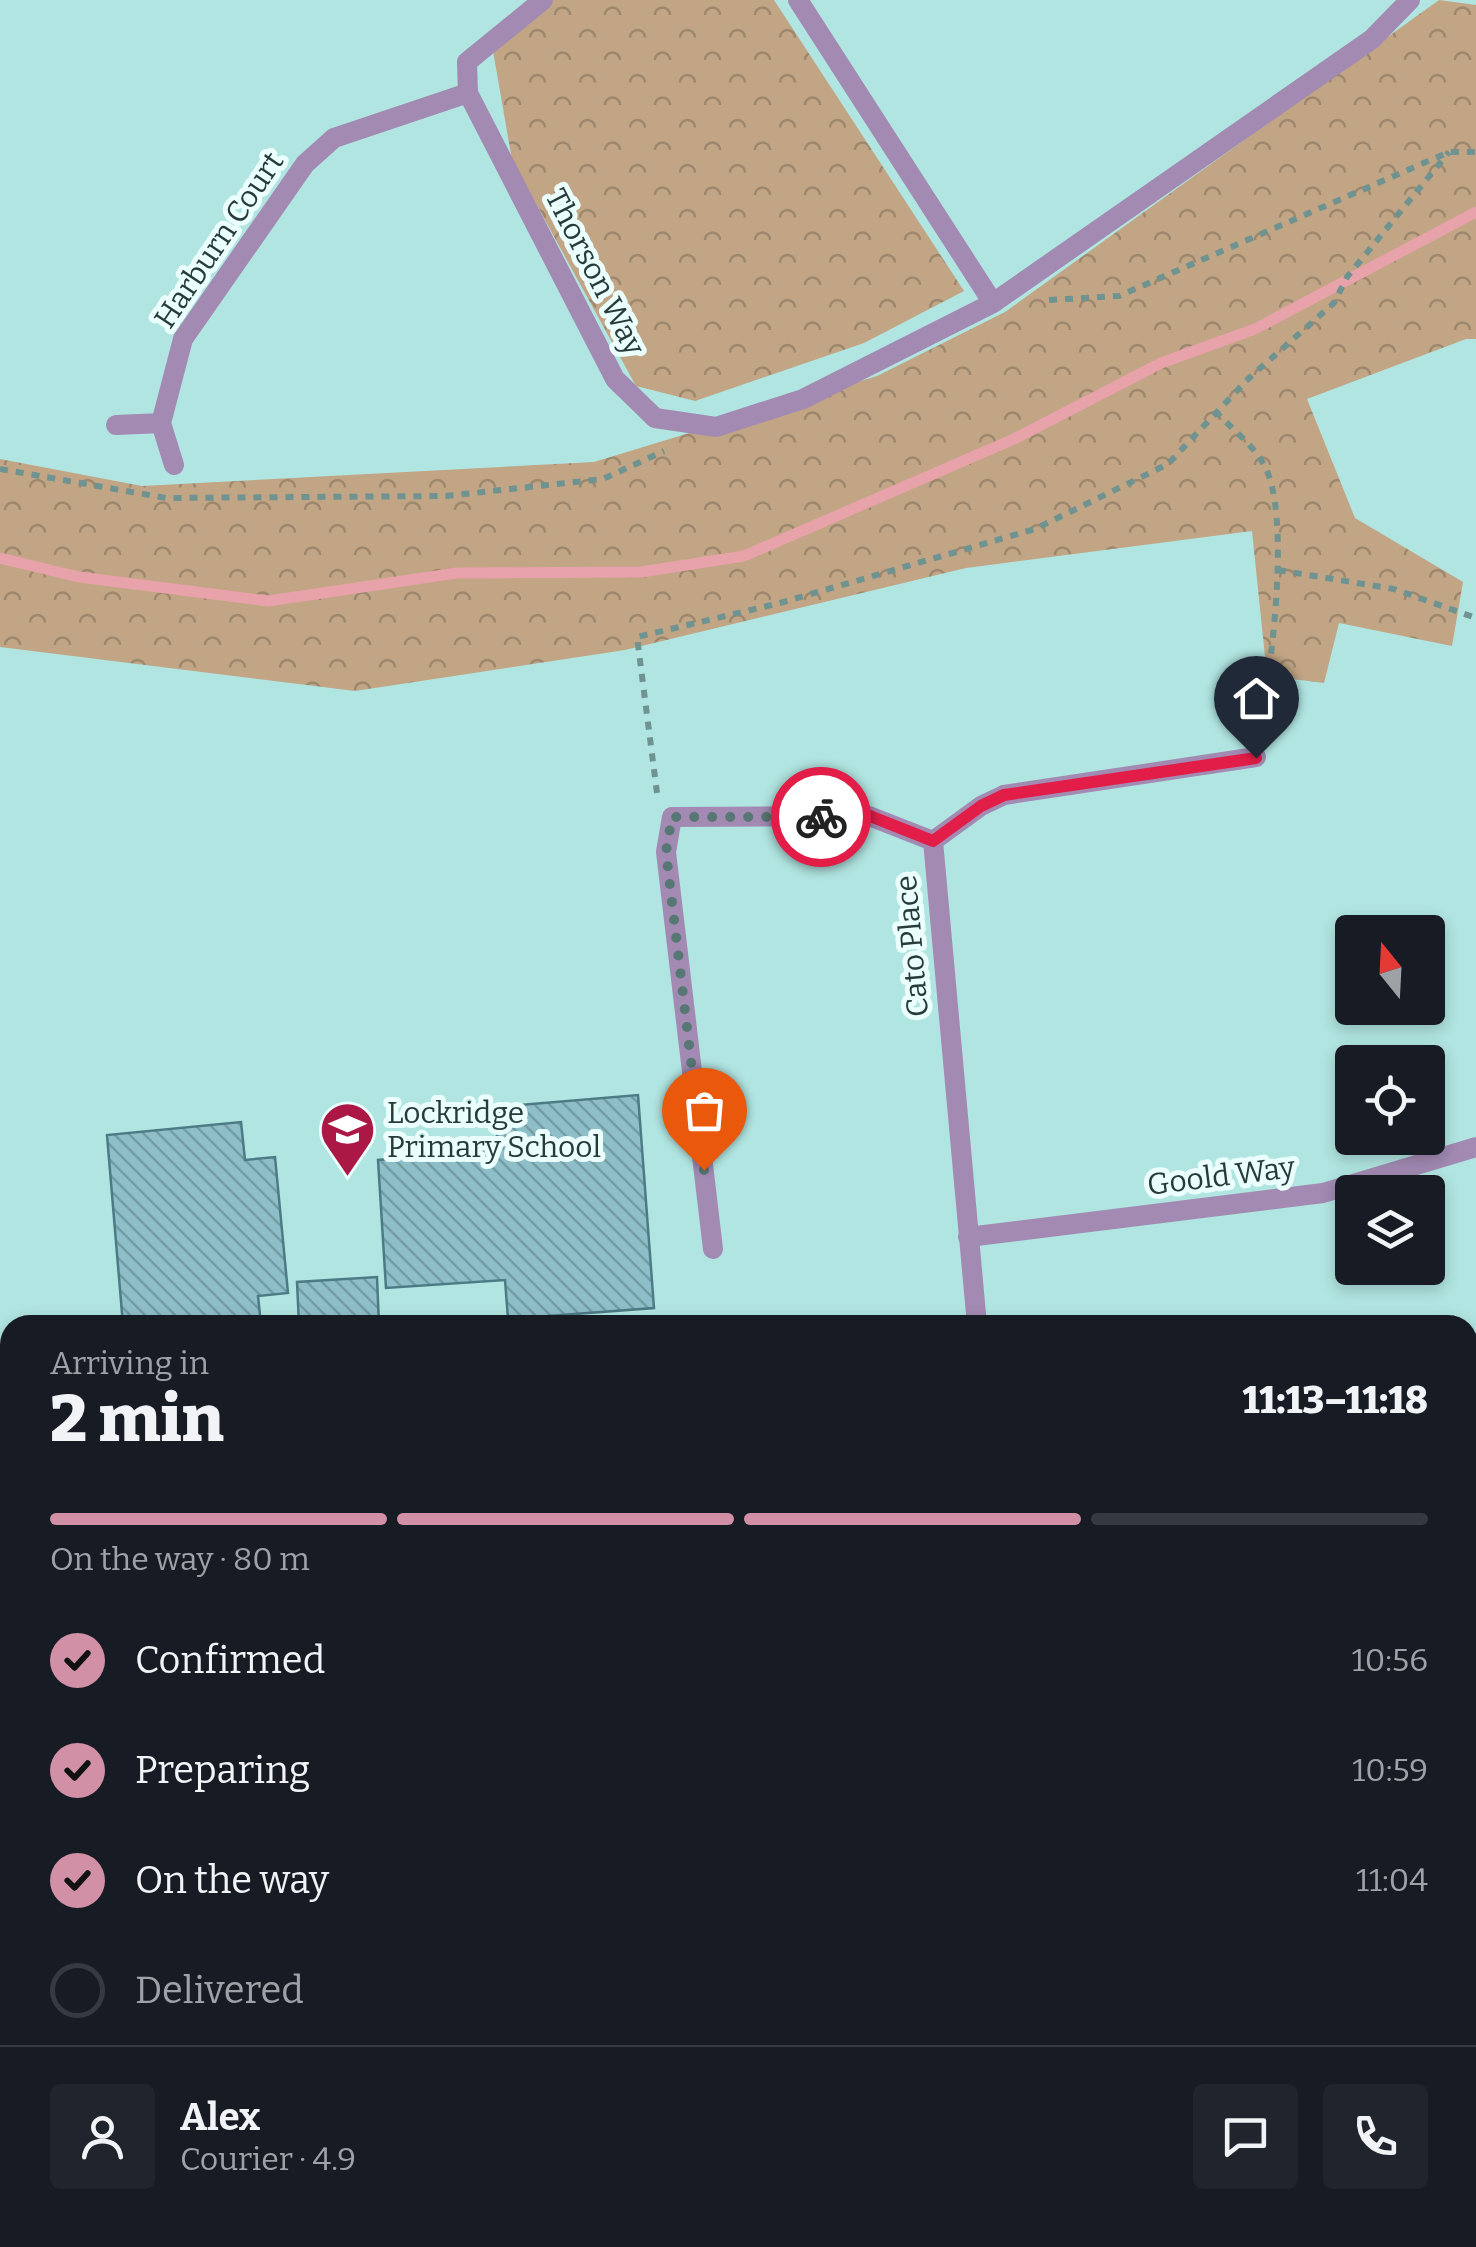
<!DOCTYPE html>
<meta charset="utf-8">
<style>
body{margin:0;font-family:Bitter,serif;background:#20242c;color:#f1f3f6;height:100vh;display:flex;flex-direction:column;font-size:38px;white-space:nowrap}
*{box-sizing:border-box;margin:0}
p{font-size:32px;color:#9ea1a6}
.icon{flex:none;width:55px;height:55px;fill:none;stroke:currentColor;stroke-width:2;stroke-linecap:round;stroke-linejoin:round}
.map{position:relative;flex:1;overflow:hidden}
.side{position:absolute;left:0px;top:1315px;width:1478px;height:932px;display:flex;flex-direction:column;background:#171b24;border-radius:30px 30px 0 0;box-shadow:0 5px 15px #0003}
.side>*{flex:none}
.needle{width:65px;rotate:342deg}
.tools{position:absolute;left:1335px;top:915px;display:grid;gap:20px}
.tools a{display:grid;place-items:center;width:110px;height:110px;border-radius:10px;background:#171b24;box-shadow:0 5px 15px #0003;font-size:50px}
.pin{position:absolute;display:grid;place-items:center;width:85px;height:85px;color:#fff;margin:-102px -42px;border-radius:50% 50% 50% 0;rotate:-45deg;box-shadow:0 0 10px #0007}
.pin .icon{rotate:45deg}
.courier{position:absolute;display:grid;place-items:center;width:100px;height:100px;margin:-50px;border:8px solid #e11d48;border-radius:50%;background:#fff;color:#222;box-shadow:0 2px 12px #0007}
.overview em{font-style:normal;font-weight:800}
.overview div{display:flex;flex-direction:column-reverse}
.overview{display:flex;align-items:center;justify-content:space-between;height:170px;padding:0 50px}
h1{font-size:65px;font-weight:800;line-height:75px}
.bar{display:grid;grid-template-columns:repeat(4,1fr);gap:15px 10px;align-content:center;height:120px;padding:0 50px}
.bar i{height:12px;border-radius:8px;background:#363941}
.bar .active{background:#d290a6}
.bar p{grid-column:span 4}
.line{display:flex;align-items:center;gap:25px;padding:0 50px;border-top:2px solid #363941}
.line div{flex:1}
.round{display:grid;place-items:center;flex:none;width:105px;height:105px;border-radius:10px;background:#20242c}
ol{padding:0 50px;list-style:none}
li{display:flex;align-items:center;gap:30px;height:110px}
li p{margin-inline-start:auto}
li .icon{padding:10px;border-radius:50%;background:#d290a6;color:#111;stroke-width:4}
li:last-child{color:#9ea1a6}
li i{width:55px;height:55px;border:5px solid #363941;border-radius:50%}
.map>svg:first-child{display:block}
</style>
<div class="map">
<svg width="1476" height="2247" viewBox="0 0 1476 2247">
<defs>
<pattern id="park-crowns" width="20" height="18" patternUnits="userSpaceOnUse" patternTransform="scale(2.5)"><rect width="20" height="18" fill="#c1a585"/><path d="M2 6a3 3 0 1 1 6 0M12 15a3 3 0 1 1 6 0" fill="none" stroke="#9d886e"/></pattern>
<pattern id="building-back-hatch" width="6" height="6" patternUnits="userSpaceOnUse" patternTransform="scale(2.5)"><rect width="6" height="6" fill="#8ebfc9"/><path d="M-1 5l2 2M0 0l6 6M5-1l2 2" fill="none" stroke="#749ca4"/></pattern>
</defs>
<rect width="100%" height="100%" fill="#b1e5e1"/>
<path fill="url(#park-crowns)" d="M 552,0 L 774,0 L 964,291 L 864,343 L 695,401 L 636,386 L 512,160 L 493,51 Z
M 1439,0 L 1476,5 L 1476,339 L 1466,339 L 1307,399 L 1355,518 L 1463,582 L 1452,646 L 1339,623 L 1324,683 L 1267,676 L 1252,531 L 966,568 L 625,650 L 355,691 L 0,647 L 0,459 L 142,486 L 594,462 L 877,376 L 1005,312 Z"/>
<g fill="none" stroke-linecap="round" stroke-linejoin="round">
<path stroke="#e8a2aa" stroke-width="11" d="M 0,558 L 79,577 L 268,601 L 457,573 L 641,572 L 744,556 L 1014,439 L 1161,363 L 1255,329 L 1476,212"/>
</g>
<path fill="url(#building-back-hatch)" stroke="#4c7b85" stroke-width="2.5" d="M 638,1095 L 654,1308 L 508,1319 L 505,1280 L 386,1288 L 378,1160 L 498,1150 L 495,1107 Z
M 241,1122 L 245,1160 L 275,1157 L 288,1293 L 258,1296 L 261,1325 L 123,1325 L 107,1135 Z
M 377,1277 L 379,1325 L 299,1325 L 297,1282 Z"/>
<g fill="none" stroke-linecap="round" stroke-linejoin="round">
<path stroke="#6e9390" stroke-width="6" stroke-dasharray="8 8" stroke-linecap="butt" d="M 1049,300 L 1119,296 L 1449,152 L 1476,152
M 1215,411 C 1230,427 1252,444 1263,463 C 1293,512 1270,673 1260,731
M 0,469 L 166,498 L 446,496 L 603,479 L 664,451
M 1278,570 L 1394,589 L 1476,618
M 657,793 L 637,637 L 780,603 L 1035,529 L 1168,464 L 1248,379 L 1334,303 L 1347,277 L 1449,152"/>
<path stroke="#a28ab3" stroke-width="20" d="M 116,425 L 161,423
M 174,465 L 161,423 L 183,339 L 305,164 L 334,138 L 468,93"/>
<path stroke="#a28ab3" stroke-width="20" d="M 543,0 L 467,62 L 468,93 L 615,379 L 655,418 L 716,427 L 803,399 L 993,303 L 1372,39 L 1410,0
M 798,0 L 993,303
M 933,841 L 977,1325
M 933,841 L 981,806 L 1004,795 L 1256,757
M 968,1237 L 1323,1193 L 1476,1147
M 713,1249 L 666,852 L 672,817 L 869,816 L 933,841
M 696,2238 L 699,2247
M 1303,2238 L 1306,2247
M 89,2244 L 108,2238"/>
<path stroke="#a28ab3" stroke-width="20" d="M 1468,1403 L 1476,1401
M 0,1557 L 10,1557
M 88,2238 L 90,2247"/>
</g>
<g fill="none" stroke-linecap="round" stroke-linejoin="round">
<path stroke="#577774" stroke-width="10" stroke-dasharray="0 18" d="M 704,1170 L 666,852 L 672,817 L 821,817"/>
<path stroke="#e11d48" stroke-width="12" d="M 821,817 L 870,816 L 933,841 L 981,806 L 1004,795 L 1256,758"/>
</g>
<defs>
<symbol id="school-pin" viewBox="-11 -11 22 30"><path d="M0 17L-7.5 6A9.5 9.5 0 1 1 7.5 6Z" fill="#ac1845" stroke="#ebfffd"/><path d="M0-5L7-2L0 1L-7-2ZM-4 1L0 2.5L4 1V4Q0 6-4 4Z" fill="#fff"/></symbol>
</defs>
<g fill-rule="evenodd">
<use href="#school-pin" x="316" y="1098" width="63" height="86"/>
</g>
<g text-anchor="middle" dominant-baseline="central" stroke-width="10" stroke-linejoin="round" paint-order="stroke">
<g font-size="30" fill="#273c3a" stroke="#ebfffd">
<text transform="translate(219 240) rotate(-56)">Harburn Court</text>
<text transform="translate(595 272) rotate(63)">Thorson Way</text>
<text transform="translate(912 946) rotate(-95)">Cato Place</text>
<text transform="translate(1221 1176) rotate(-7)">Goold Way</text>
</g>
<g font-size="30" fill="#273c3a" stroke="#ebfffd" text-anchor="start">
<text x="387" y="1113">Lockridge<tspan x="387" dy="34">Primary School</tspan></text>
</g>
</g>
</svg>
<div class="tools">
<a><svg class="needle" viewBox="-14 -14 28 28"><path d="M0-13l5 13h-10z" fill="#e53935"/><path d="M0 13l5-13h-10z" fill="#9ea1a6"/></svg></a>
<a><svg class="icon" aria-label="locate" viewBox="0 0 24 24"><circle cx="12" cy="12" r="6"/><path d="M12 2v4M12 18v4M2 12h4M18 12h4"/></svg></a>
<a><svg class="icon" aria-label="layers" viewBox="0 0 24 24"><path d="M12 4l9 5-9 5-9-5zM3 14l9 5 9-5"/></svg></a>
</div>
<div class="pin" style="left:704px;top:1170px;background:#ea580c"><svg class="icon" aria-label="bag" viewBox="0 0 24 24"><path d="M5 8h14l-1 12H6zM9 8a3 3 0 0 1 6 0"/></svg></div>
<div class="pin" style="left:1256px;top:758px;background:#1f2937"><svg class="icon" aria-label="home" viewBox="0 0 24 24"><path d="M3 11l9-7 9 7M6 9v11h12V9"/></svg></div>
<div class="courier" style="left:821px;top:817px"><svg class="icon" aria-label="bike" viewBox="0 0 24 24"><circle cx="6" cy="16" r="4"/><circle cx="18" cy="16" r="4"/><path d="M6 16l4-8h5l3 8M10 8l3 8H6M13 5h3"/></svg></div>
<section class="side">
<div class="overview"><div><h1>2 min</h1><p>Arriving in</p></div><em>11:13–11:18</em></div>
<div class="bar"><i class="active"></i><i class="active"></i><i class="active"></i><i></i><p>On the way · 80 m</p></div>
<ol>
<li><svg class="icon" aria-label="check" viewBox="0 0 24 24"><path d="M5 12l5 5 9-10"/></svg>Confirmed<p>10:56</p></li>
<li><svg class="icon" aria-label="check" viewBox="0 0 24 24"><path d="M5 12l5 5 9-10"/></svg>Preparing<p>10:59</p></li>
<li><svg class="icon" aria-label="check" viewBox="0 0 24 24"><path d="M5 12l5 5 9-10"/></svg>On the way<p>11:04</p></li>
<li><i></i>Delivered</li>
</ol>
<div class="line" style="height:180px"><a class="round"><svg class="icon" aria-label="person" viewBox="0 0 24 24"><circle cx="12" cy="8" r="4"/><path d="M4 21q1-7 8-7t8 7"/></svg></a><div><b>Alex</b><p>Courier · 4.9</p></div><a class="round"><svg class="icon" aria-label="chat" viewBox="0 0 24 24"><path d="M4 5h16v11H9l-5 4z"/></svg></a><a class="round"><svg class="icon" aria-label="phone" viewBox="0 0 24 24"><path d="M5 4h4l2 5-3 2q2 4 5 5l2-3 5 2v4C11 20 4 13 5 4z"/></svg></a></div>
</section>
</div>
